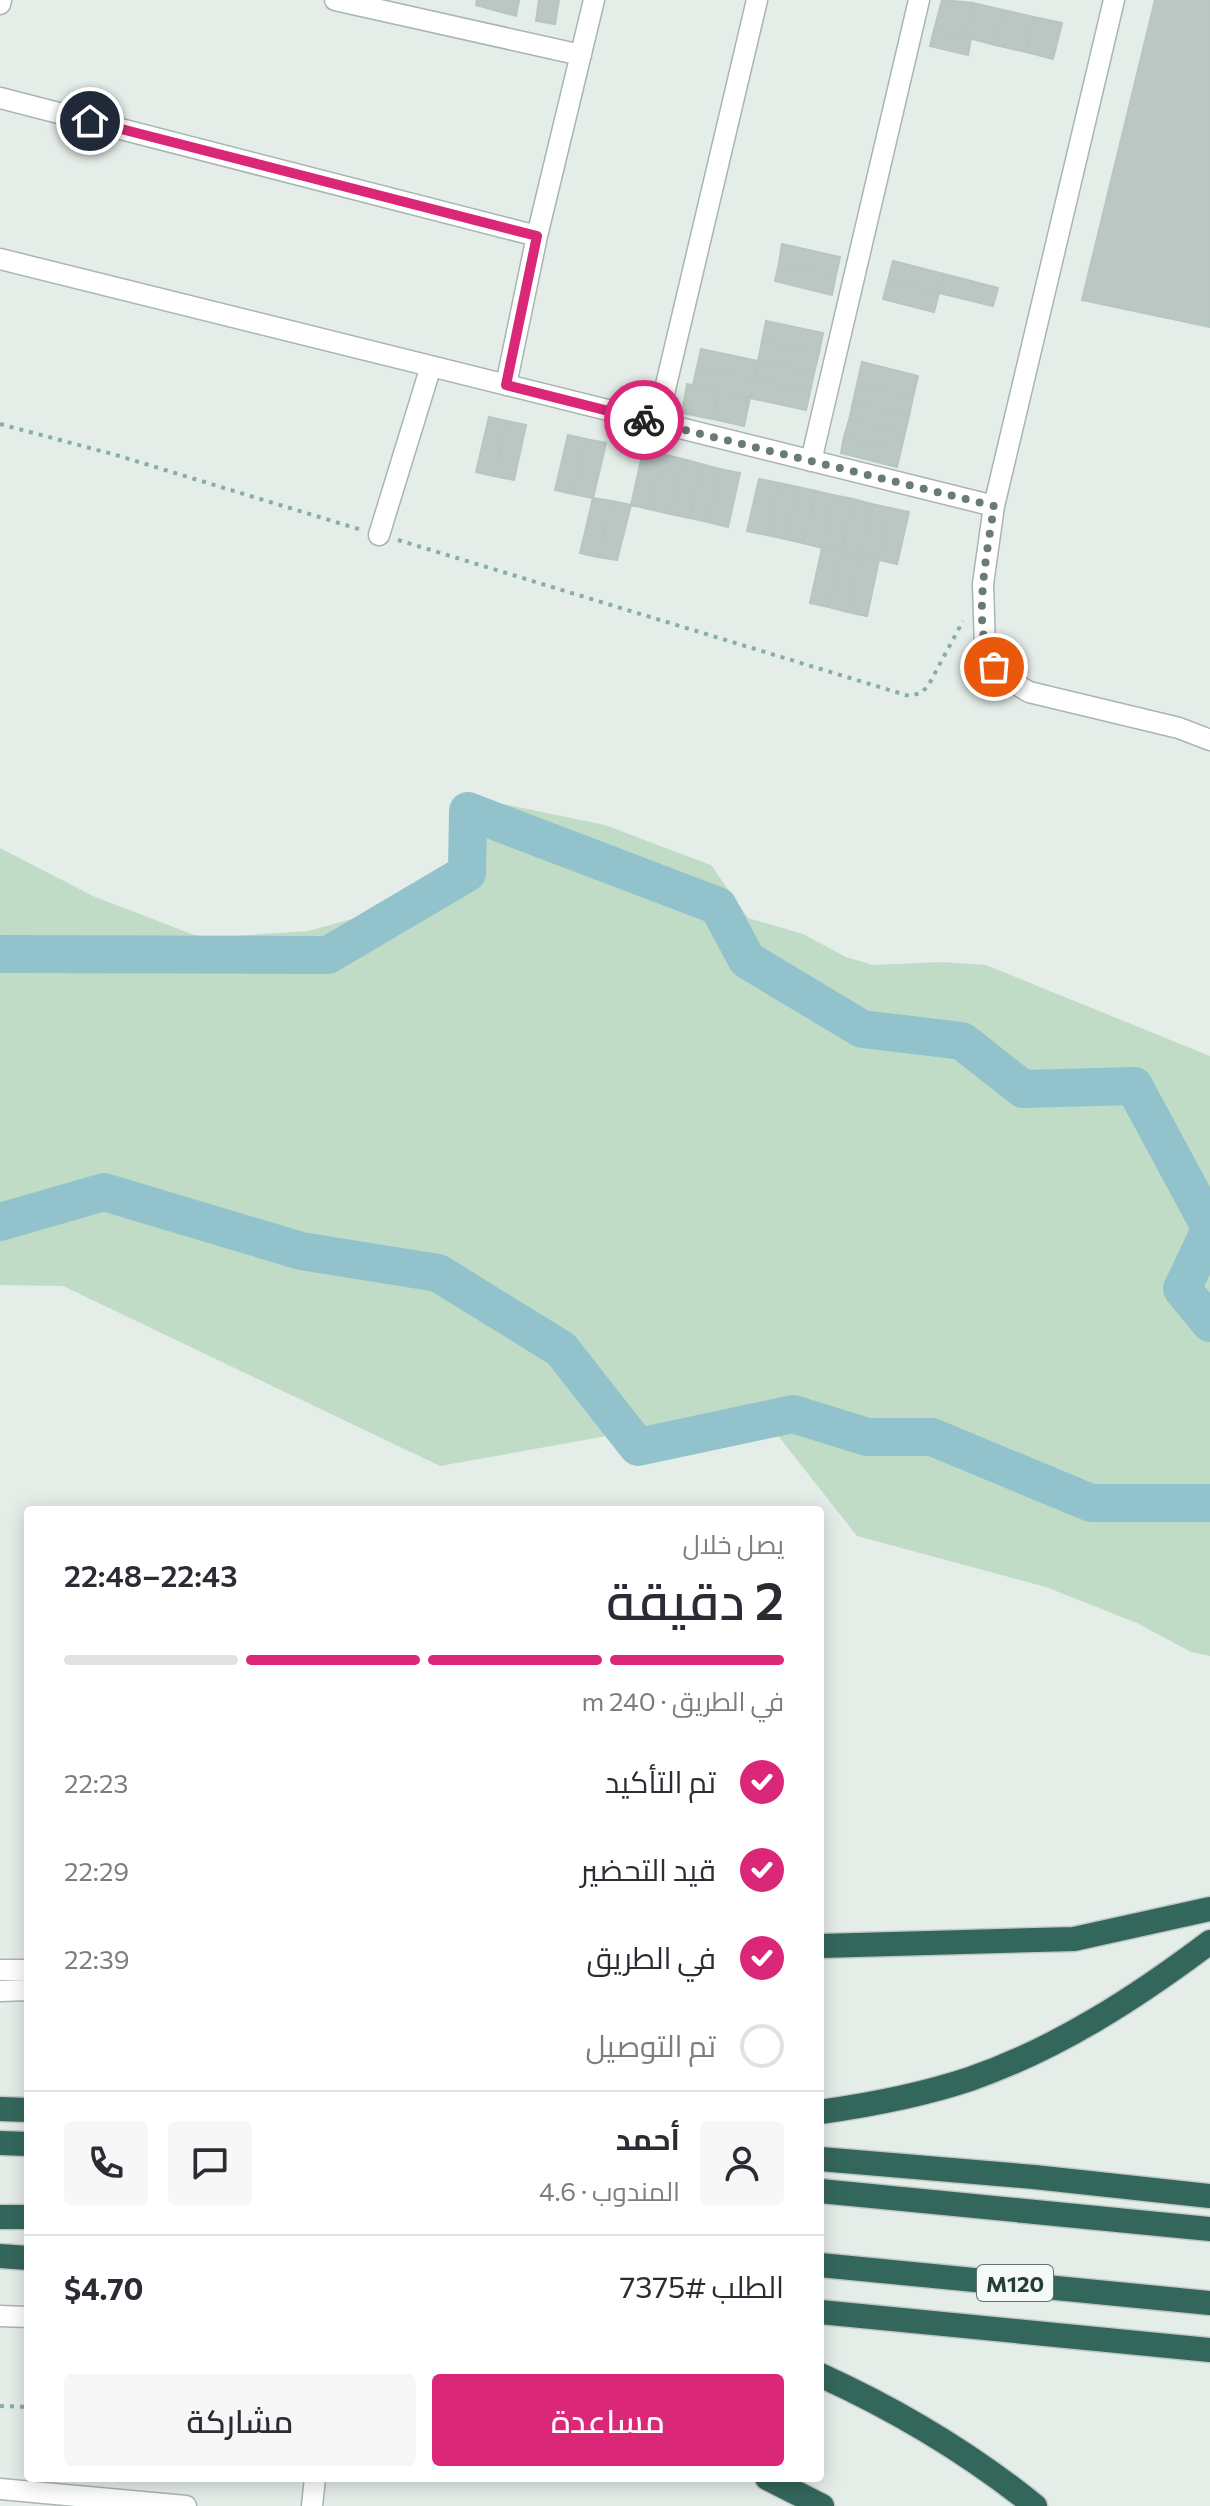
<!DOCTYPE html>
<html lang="ar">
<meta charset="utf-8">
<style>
body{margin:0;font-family:Commissioner,Cairo,sans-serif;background:#f7f7f7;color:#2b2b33;direction:rtl;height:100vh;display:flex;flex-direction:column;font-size:30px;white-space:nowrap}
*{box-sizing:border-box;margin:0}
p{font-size:26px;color:#7c7c81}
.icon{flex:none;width:44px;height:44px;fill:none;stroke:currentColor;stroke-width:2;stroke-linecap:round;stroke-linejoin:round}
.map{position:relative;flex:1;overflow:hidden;direction:ltr}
.panel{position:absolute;left:24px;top:1506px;width:800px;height:976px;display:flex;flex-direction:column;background:#fff;border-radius:8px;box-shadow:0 4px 20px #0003;direction:rtl}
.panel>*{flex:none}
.pin{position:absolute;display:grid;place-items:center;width:68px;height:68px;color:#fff;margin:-34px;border:4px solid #fff;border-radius:50%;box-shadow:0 2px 8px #0007}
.courier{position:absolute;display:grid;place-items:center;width:80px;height:80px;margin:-40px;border:6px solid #db2777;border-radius:50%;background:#fff;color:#222;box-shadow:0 2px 10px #0007}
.overview em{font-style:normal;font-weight:600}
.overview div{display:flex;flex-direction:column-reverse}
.overview{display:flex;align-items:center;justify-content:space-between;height:136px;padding:0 40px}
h1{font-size:52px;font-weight:600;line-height:60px}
.bar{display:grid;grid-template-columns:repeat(4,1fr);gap:12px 8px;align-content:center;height:96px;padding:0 40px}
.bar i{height:10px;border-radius:6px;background:#e1e1e2}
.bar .on{background:#db2777}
.bar p{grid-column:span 4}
.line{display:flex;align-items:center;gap:20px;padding:0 40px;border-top:2px solid #e1e1e2}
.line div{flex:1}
.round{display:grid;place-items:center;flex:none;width:84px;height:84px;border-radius:8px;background:#f7f7f7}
ol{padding:0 40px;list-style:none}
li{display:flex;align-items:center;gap:24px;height:88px}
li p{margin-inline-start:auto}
li .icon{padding:8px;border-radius:50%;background:#db2777;color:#fff;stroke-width:4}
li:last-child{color:#7c7c81}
li i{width:44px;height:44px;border:4px solid #e1e1e2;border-radius:50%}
.action{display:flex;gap:16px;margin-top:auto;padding:16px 40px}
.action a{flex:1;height:92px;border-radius:8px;background:#db2777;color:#fff;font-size:32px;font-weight:600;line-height:92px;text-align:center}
.action a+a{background:#f7f7f7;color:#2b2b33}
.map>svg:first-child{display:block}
</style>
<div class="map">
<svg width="1210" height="2506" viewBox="0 0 1210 2506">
<rect width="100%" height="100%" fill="#e5ede9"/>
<path fill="#c0dcc7" d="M 493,802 L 605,825 L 711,865 L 748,918 L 803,934 L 846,957 L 873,965 L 942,962 L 986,965 L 1210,1056 L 1210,1656 L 1191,1652 L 1137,1623 L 1046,1587 L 857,1536 L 757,1409 L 440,1466 L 63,1286 L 0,1285 L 0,848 L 93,896 L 202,938 L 308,931 L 433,897 Z"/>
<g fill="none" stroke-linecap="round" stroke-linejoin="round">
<path stroke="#92c3cc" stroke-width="38" d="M 0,954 L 328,955 L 467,873 L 468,811 L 718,906 L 747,960 L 862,1029 L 962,1041 L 1023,1089 L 1134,1086 L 1210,1227
M 0,1222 L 104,1192 L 301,1251 L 438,1273 L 561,1349 L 638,1447 L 793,1414 L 867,1437 L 932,1437 L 1091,1503 L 1210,1503
M 1210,1230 L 1182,1289 L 1210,1323"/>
</g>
<path fill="#bac7c2" stroke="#b8c6c0" stroke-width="2" d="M 477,0 L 519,0 L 516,16 L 476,5 Z
M 539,0 L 559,0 L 555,24 L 536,21 Z
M 942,0 L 973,3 L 965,37 L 934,30 Z
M 1155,0 L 1210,0 L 1210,327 L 1082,300 Z
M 973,3 L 1003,10 L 995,45 L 965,37 Z
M 1003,10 L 1034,17 L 1026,52 L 995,45 Z
M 1034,17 L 1062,23 L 1053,59 L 1026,52 Z
M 934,30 L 971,39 L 968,55 L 930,46 Z
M 782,244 L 840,257 L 836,275 L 779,263 Z
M 893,261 L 944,274 L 939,293 L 888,280 Z
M 779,263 L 836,275 L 832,295 L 775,281 Z
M 944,274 L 998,288 L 993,306 L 939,293 Z
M 888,280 L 939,293 L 934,312 L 883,299 Z
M 766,321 L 823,333 L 819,353 L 762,341 Z
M 762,341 L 819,353 L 814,373 L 758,361 Z
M 701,349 L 758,361 L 754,379 L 697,367 Z
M 758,361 L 814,373 L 810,392 L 754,379 Z
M 862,362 L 918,376 L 913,397 L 857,384 Z
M 697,367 L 754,379 L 750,398 L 693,385 Z
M 754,379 L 810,392 L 806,410 L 750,398 Z
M 687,384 L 719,391 L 713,419 L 682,413 Z
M 857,384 L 913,397 L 909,416 L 853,402 Z
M 719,391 L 750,398 L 744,426 L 713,419 Z
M 853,402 L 909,416 L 905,433 L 849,420 Z
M 489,417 L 507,421 L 494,476 L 476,472 Z
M 849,420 L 905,433 L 901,450 L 844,437 Z
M 507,421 L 526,425 L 514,480 L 494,476 Z
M 568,435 L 586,439 L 573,494 L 555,490 Z
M 844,437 L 901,450 L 897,467 L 841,453 Z
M 586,439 L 606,443 L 593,498 L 573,494 Z
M 643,451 L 662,454 L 649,509 L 631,505 Z
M 662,454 L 683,459 L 670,514 L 649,509 Z
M 683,459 L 701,464 L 690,518 L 670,514 Z
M 701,464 L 720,469 L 708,522 L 690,518 Z
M 720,469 L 740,473 L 728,527 L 708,522 Z
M 759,479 L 779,483 L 767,535 L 747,531 Z
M 779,483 L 798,487 L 785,539 L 767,535 Z
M 798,487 L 816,491 L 803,543 L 785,539 Z
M 816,491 L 833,495 L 822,548 L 803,543 Z
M 833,495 L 853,499 L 841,552 L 822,548 Z
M 593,498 L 612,501 L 598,557 L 580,553 Z
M 853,499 L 872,504 L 860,556 L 841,552 Z
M 612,501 L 631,505 L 617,560 L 598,557 Z
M 872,504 L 890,508 L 879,560 L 860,556 Z
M 890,508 L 909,512 L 897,564 L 879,560 Z
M 822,548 L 841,552 L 829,607 L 810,603 Z
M 841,552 L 860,556 L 847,612 L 829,607 Z
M 860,556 L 879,560 L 867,616 L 847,612 Z"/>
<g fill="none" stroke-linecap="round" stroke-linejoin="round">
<defs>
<path id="minor" d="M 335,0 L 581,55
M 1114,0 L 994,506 L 983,584 L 985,648 L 1001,675 L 1029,692 L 1179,728 L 1210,740
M 0,4 L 1,0
M 0,98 L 537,236
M 0,259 L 994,506
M 506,385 L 537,236 L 594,0
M 657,423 L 757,0
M 811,461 L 919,0
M 379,535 L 431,366
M 0,1970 L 28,1970
M 0,1991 L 28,1990
M 0,2316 L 28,2317
M 0,2489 L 186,2506
M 312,2506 L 315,2478"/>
<path id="highway" d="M 820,1946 L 1074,1939 L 1210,1909
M 0,2109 L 28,2110
M 820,2112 C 870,2105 922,2095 970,2079 C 1057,2049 1137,1997 1210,1942
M 0,2143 L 28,2144
M 820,2159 L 1034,2177 L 1210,2196
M 820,2191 L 1210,2229
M 0,2217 L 28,2217
M 0,2256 L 28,2258
M 820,2265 L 1210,2303
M 820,2312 L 1210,2350
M 820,2375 C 897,2410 969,2453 1035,2506
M 767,2478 L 822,2506"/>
</defs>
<use href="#minor" stroke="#a8b5b0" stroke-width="23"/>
<use href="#highway" stroke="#c2c9c7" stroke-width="27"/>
<path stroke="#88ada2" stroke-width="4" stroke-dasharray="4 6" stroke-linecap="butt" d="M 0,424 L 116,455 L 362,530
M 398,540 L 909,696 L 921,693 L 928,686 L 963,621
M 0,2406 L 28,2407"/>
<use href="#minor" stroke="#fff" stroke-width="20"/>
<use href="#highway" stroke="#34675c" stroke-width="24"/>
</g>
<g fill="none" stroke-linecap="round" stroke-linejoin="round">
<path stroke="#687b75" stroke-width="8" stroke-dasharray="0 14.4" d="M 644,420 L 994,506 C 988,550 970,628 994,667"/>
<path stroke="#db2777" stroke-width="10" d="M 90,121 L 537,236 L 506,385 L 644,420"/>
</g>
<g text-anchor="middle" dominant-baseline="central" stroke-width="7" stroke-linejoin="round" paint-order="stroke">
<rect fill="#f5f9f7" stroke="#637571" stroke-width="2" x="977" y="2265" width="76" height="36" rx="6"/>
<g font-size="22" font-weight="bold" fill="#253d37">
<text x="1015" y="2283">M120</text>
</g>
</g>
</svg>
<div class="pin" style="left:994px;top:667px;background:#ea580c"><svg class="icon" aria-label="bag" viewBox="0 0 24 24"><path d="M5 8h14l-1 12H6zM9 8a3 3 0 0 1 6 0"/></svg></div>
<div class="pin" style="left:90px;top:121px;background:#1f2937"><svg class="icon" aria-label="home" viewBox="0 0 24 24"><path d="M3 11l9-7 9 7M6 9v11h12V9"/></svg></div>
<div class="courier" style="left:644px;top:420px"><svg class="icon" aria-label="bike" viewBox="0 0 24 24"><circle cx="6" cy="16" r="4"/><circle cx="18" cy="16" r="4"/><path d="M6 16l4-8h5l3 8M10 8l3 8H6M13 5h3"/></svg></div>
<section class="panel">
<div class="overview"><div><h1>2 دقيقة</h1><p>يصل خلال</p></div><em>22:43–22:48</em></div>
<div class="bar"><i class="on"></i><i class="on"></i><i class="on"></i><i></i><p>في الطريق · 240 m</p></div>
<ol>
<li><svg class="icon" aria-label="check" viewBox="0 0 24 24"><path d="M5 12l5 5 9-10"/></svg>تم التأكيد<p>22:23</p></li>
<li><svg class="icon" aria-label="check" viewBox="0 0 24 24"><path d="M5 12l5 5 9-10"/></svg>قيد التحضير<p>22:29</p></li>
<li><svg class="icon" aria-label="check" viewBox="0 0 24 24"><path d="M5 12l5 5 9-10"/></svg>في الطريق<p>22:39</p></li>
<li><i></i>تم التوصيل</li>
</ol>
<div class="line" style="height:144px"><a class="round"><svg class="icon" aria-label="person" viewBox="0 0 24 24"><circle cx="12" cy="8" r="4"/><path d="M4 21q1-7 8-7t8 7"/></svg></a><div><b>أحمد</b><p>المندوب · 4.6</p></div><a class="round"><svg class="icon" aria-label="chat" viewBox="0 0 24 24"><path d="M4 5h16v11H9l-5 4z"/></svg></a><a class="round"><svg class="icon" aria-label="phone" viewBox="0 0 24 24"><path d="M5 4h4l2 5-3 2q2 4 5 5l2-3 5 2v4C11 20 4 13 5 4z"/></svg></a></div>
<div class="line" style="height:104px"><div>الطلب #7375</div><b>$4.70</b></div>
<div class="action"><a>مساعدة</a><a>مشاركة</a></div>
</section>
</div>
